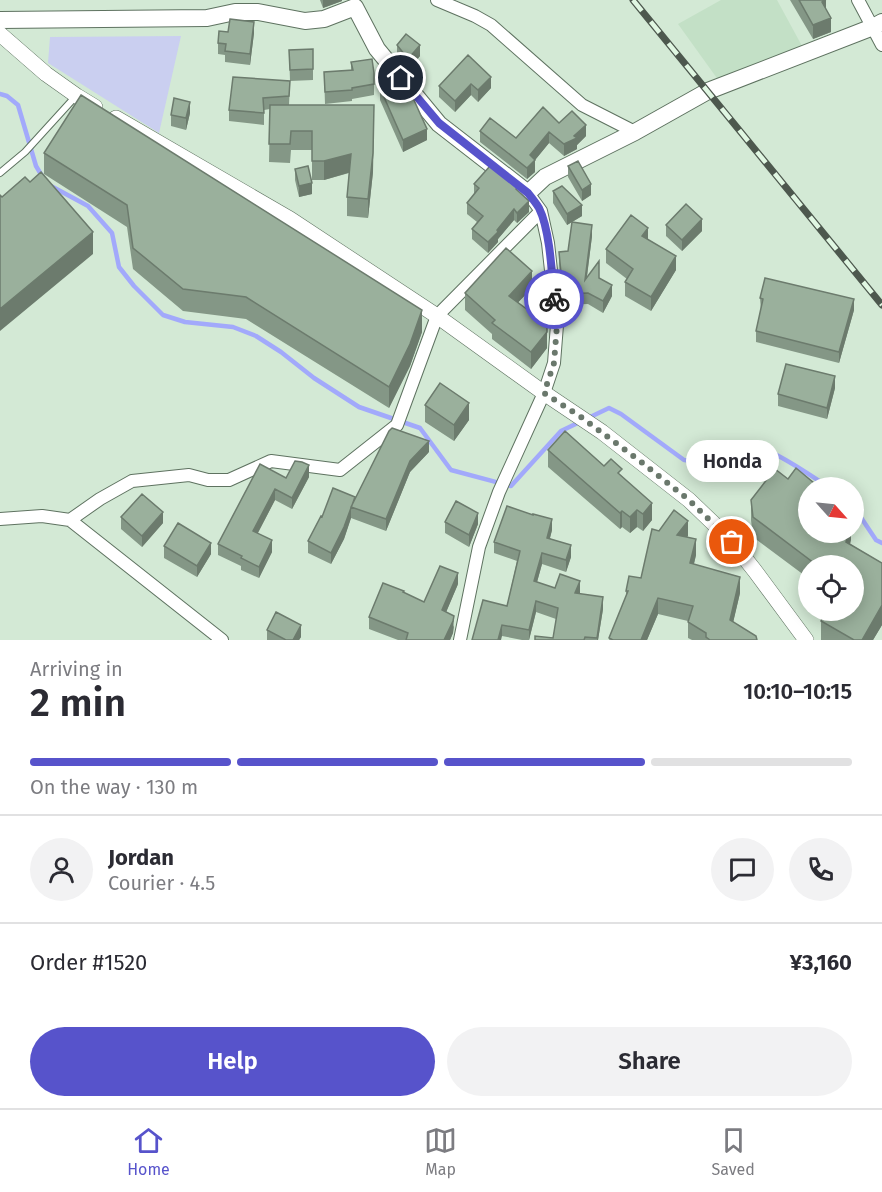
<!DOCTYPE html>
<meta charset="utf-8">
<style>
body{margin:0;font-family:"Fira Sans",sans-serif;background:#f2f2f3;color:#2b2b33;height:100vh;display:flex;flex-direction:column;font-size:22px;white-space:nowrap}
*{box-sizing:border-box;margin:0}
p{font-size:20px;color:#7c7c81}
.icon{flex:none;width:33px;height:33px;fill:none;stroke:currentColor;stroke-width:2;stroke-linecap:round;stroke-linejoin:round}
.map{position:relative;height:640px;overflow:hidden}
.panel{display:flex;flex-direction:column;background:#fff;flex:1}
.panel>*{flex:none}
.needle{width:39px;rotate:117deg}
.tools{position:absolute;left:798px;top:477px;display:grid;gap:12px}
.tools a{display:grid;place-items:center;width:66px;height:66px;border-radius:50%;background:#fff;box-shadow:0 3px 15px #0003;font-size:30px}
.pin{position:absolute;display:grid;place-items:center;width:51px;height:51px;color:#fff;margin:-26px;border:3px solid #fff;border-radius:50%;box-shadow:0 2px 6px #0007}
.courier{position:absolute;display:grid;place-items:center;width:60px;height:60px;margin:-30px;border:4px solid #5753cb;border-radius:50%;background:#fff;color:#222;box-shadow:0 2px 8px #0007}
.bubble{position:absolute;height:42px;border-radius:21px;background:#fff;box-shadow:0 3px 15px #0003;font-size:20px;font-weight:600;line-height:42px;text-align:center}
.head em{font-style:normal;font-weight:600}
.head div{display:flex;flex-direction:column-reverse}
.head{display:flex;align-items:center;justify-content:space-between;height:102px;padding:0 30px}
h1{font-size:39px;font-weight:600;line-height:45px}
.bar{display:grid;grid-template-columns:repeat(4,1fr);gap:9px 6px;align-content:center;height:72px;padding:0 30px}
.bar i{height:8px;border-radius:4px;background:#e1e1e2}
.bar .current{background:#5753cb}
.bar p{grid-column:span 4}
.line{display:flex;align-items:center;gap:15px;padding:0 30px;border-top:2px solid #e1e1e2}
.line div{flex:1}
.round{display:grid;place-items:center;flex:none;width:63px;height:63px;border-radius:32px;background:#f2f2f3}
.cta{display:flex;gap:12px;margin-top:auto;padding:12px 30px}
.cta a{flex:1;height:69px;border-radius:36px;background:#5753cb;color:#fff;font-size:24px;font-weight:600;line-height:69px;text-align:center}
.cta a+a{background:#f2f2f3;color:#2b2b33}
.menu{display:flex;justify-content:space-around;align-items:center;height:84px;border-top:2px solid #e1e1e2;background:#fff;font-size:16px;color:#7c7c81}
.menu a{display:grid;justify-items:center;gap:3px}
.menu .current{color:#5753cb}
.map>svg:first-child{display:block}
</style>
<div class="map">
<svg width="882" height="640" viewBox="0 0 882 640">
<rect width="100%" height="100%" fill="#d3e9d5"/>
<path fill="#c3e0c6" d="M 721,0 L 777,0 L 802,46 L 719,81 L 678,24 Z"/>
<path fill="#cacff0" d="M 181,36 L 159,133 L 48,63 L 50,37 Z"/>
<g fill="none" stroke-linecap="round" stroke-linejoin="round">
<path stroke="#a2a9fb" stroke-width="4.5" d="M 0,94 L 7,96 L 18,105 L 36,166 L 42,176
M 51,186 L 88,206 L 112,233 L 119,267 L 134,286 L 163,315 L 185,322 L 233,327 L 256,336 L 281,352 L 314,378 L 359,407 L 420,428 L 451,470 L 511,486 L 561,431 L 609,408 L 621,414 L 684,460 C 688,460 693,462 698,461 C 711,457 723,447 737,444 C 762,440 808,474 830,488
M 854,507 L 876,540 L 882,543"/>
<defs>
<path id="service" d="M 0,173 L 25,152 L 76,96"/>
<path id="minor" d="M 437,0 L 475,16 L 491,25 L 582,105 L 635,132
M 858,0 L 882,45
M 0,519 L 42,516 L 70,520 L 222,640
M 70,520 L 100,499 L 132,481 L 189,475 L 208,480 L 229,480 L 271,461 L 340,470 L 397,425 L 437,316 L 541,211
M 460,640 L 479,547 L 499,492 L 544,393 L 554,363 L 557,325 L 548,243 L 541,211 L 528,193"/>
<path id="tertiary" d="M 0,34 L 46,74 L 77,96 L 95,107
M 116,118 L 290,219 L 437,316 L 544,393 L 602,432 L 689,500 L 713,523 L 732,542 L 755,571 L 806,640"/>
<path id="secondary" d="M 0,20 L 207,18 L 235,12 L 258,12 L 305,21 L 324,19 L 355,7 L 377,49 L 439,124 L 528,193 L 545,177 L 635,132 L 708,91 L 873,27 L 882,22"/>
</defs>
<use href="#service" stroke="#5e7260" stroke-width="8"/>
<use href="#minor" stroke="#5e7260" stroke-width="14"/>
<use href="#tertiary" stroke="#5e7260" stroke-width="16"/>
<use href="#secondary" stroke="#5e7260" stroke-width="18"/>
<use href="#service" stroke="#fff" stroke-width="6"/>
<use href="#minor" stroke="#fff" stroke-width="12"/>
<use href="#tertiary" stroke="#fff" stroke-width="15"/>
<use href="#secondary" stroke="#fff" stroke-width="16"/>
<defs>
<path id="rail" d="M 633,0 L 882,305"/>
</defs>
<use href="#rail" stroke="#4d584e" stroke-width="7"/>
<use href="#rail" stroke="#e0f7e2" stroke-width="4.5" stroke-dasharray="14" stroke-linecap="butt"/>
</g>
<path fill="#849786" d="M 320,0 L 342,0 L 342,1 L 323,8 Z
M 790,0 L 826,0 L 826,10 L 831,32 L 813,39 Z
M 228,32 L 254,33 L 250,65 L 225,62 L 225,55 L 218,54 L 218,43 Z
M 397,45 L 420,56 L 408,70 L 397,57 Z
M 313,49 L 313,80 L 290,81 L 289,105 L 373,172 L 368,218 L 347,216 L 347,197 L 349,173 L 324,180 L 312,180 L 312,150 L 291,150 L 290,163 L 269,162 L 270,109 L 264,110 L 264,125 L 229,121 L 229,110 L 256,79 L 290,81 L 289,50 Z
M 468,55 L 491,88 L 478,102 L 471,95 L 455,112 L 439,97 L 439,86 Z
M 351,62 L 374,73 L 374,95 L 352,99 L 352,101 L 325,104 L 324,72 L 351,70 Z
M 380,88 L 409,100 L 427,140 L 403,152 L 380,100 Z
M 190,113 L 186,130 L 171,126 L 171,115 Z
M 559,123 L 586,136 L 577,145 L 577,149 L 564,156 L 549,143 L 535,160 L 535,172 L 527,179 L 480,142 L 480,131 L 516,138 Z
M 44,153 L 422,332 L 410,366 L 389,408 L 246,319 L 183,311 L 133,269 L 127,227 L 44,174 Z
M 568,166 L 591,195 L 582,201 L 568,177 Z
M 295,169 L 312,194 L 299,197 L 295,180 Z
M 474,184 L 517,190 L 529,212 L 517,223 L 514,220 L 498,239 L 498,242 L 488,253 L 472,239 L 472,229 L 477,222 L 467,214 L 467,203 L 474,195 Z
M 553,191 L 582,216 L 572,222 L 592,236 L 587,277 L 599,278 L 612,296 L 603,313 L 588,304 L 563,305 L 559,263 L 559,252 L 568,251 L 572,222 L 567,225 L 553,203 Z
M 666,225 L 702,231 L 682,251 L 666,236 Z
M 648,239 L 676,270 L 651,311 L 625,296 L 625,282 L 627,279 L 606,263 L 606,249 Z
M 532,288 L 518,302 L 547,341 L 547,348 L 531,369 L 492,339 L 492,334 L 465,310 L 465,293 Z
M 760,298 L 854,310 L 839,363 L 756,342 L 756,331 L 761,310 Z
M 835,388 L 827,419 L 778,406 L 778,394 Z
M 425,405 L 469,420 L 454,441 L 425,422 Z
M 548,450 L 604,466 L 622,476 L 652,520 L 643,531 L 637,527 L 630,533 L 622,527 L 620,529 L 548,467 Z
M 429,452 L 410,472 L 386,531 L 351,518 L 344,539 L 331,564 L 308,553 L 308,541 L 322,517 L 355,499 Z
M 309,477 L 292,509 L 275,500 L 258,533 L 272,552 L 259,578 L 241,570 L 241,566 L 218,555 L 218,544 L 286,478 Z
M 751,500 L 851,532 L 850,544 L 882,563 L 882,625 L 873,640 L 821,640 L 821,621 L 854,566 L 808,566 L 808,578 L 753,537 L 751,520 Z
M 121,517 L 163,523 L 142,547 L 121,529 Z
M 445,522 L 478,524 L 469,547 L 445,533 Z
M 552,530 L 550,538 L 571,557 L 566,572 L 542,564 L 537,582 L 555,588 L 580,593 L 579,594 L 603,609 L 598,640 L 535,640 L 553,638 L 556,619 L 536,612 L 529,640 L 522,640 L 502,636 L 472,640 L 507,606 L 517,561 L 494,553 L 494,542 Z
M 688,536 L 687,537 L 696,555 L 694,564 L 740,593 L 733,622 L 757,640 L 692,640 L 688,638 L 688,621 L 658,614 L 647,640 L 609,640 L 626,596 L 626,591 Z
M 164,546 L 211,554 L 197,577 L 164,558 Z
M 458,584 L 446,612 L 454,627 L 453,633 L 450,640 L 398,640 L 369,629 L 369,617 L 404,593 L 424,602 Z
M 267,630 L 301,637 L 299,640 L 267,640 Z"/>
<path fill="#6c7b6d" d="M 323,0 L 342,0 L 342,1 L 323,8 Z
M 825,0 L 826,0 L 826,13 L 822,2 Z
M 831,18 L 831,32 L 813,39 L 813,25 Z
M 254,22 L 254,33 L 250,65 L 250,54 Z
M 420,45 L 420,56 L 408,70 L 408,59 Z
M 491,77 L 491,88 L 478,102 L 478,90 Z
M 471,84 L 471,95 L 455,112 L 455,101 Z
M 190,102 L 190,113 L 186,130 L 186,118 Z
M 374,124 L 373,172 L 368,218 L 368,199 Z
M 586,125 L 586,136 L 577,145 L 577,149 L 564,156 L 564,144 Z
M 427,129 L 427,140 L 403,152 L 403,140 Z
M 549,132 L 549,143 L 531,165 L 535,160 L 535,172 L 527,179 L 527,168 L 530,155 Z
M 351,154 L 351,172 L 324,180 L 324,161 Z
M 312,183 L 312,194 L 299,197 L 299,186 Z
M 591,184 L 591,195 L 582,201 L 582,190 Z
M 529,201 L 529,212 L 517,223 L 517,213 Z
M 582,205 L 582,216 L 567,225 L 567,214 Z
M 514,209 L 514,220 L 498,239 L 498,242 L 488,253 L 488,242 Z
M 702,219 L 702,231 L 682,251 L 682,240 Z
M 592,225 L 592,236 L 585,291 L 585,280 Z
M 648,228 L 648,242 L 642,236 Z
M 93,232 L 93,254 L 0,331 L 0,309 Z
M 676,256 L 676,270 L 651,311 L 651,297 Z
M 532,271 L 532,288 L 509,312 L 509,296 Z
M 612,285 L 612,296 L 603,313 L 603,301 Z
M 854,299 L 854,310 L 839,363 L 839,352 Z
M 422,310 L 422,332 L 410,366 L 389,408 L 389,387 Z
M 547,324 L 547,348 L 531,369 L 531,352 Z
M 835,376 L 835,388 L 827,419 L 827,408 Z
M 469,403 L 469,420 L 454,441 L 454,425 Z
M 429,441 L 429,452 L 410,472 L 386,531 L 386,519 L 410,461 Z
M 309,465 L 309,477 L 292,509 L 292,498 Z
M 275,489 L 275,500 L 253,542 L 253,531 Z
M 652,503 L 652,520 L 643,531 L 643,514 Z
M 351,508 L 351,518 L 344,539 L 331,564 L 331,553 Z
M 637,510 L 637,527 L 630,533 L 630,517 Z
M 622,511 L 622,527 L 620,529 L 620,513 Z
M 163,512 L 163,523 L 142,547 L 142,536 Z
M 478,513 L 478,524 L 469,547 L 469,535 Z
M 552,519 L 552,530 L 547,549 L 547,538 Z
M 688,521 L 688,536 L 677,551 L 677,535 Z
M 848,532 L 851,532 L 851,540 L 846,561 L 846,542 Z
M 696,539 L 696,555 L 690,579 L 690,563 Z
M 272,540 L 272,552 L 259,578 L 259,567 Z
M 211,543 L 211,554 L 197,577 L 197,566 Z
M 571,545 L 571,557 L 566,572 L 566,560 Z
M 542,553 L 542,564 L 534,593 L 534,581 Z
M 458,573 L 458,584 L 442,622 L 442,610 Z
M 740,577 L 740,593 L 730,636 L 730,620 Z
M 580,581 L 580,593 L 575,605 L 575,593 Z
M 603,597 L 603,609 L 598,640 L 597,640 Z
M 658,598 L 658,614 L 647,640 L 641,640 Z
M 536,601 L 536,612 L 529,640 L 529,630 Z
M 882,605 L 882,625 L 873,640 L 862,640 Z
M 454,616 L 453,633 L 450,640 L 444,640 Z
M 301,625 L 301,637 L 299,640 L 293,640 Z
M 502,625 L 502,636 L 501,640 L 498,640 Z"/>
<path fill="#9ab09c" stroke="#6c7b6d" stroke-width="1.5" d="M 799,0 L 825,0 L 822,2 L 831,18 L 813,25 Z
M 230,19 L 254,22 L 250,54 L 225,51 L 226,44 L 218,43 L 219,31 L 228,32 Z
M 406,34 L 420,45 L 408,59 L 397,45 Z
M 313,49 L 313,69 L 290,70 L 289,50 Z
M 468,55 L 491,77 L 478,90 L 471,84 L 455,101 L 439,86 Z
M 372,59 L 374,73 L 374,84 L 352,88 L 352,90 L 325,92 L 324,72 L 353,70 L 351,62 Z
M 233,77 L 290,81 L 289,96 L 263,98 L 264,113 L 229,110 Z
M 400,82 L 404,87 L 409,100 L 413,98 L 427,129 L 403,140 L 380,88 Z
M 81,95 L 422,310 L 410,344 L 389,387 L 246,297 L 183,289 L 133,248 L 127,205 L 44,153 Z
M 174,98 L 190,102 L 186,118 L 171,115 Z
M 270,105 L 374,105 L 373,153 L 368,199 L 347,197 L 351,154 L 324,161 L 312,161 L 312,131 L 291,131 L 290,144 L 269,144 Z
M 543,107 L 559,123 L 572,111 L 586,125 L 574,136 L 577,138 L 564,144 L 549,132 L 530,155 L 535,160 L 527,168 L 480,131 L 490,118 L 516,138 Z
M 578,161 L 591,184 L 582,190 L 568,166 Z
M 308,166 L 312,183 L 299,186 L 295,169 Z
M 490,166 L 517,187 L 516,189 L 529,201 L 517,213 L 514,209 L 497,230 L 498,232 L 488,242 L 472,229 L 483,216 L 467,203 L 479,188 L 474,184 Z
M 41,172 L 93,232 L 0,309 L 0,195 L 2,197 L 25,177 L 30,182 Z
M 562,186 L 582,205 L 567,214 L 553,191 Z
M 686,204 L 702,219 L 682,240 L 666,225 Z
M 631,215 L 648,228 L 642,236 L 676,256 L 651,297 L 625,282 L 633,269 L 606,249 Z
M 572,222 L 592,225 L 585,280 L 599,261 L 599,278 L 612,285 L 603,301 L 588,293 L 563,294 L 559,252 L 568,251 Z
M 506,248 L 532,271 L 509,296 L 547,324 L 547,332 L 531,352 L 492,323 L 495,320 L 465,293 Z
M 765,278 L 854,299 L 839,352 L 756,331 L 763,299 L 760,298 Z
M 786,364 L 835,376 L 827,408 L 778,394 Z
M 440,383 L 469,403 L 454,425 L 425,405 Z
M 392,428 L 429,441 L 410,461 L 386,519 L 351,507 L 389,431 Z
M 565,431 L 604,466 L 611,459 L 622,469 L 618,473 L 652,503 L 643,514 L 637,510 L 630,517 L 622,511 L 620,513 L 548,450 Z
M 295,461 L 302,462 L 309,465 L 292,498 L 275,489 L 253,531 L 272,540 L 259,567 L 241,558 L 242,556 L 218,544 L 260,464 L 286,478 Z
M 796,468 L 820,488 L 808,488 L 808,532 L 848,532 L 846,542 L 882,563 L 882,605 L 862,640 L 854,640 L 821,621 L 827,610 L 854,610 L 854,566 L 818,566 L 753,517 L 751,500 L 775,469 L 788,479 Z
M 333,488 L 355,497 L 344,527 L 331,553 L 308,541 L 321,516 L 322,517 Z
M 142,494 L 163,512 L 142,536 L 121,517 Z
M 456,501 L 478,513 L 469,535 L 445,522 Z
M 507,506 L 533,515 L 533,514 L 552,519 L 547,538 L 571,545 L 566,560 L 542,553 L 534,581 L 555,588 L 560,574 L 580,581 L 575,593 L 603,597 L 597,638 L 585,637 L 584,640 L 535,640 L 535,636 L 553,638 L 558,608 L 536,601 L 529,630 L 502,625 L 498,640 L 472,640 L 483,600 L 507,606 L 520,551 L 494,542 Z
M 674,510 L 688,521 L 677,535 L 696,539 L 690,563 L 740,577 L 730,620 L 756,636 L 757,640 L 710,640 L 706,637 L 706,633 L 688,622 L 693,606 L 658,598 L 641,640 L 613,640 L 609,638 L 628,591 L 626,591 L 629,576 L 641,578 L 652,529 L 659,531 Z
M 178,523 L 211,543 L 197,566 L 164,546 Z
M 440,566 L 458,573 L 442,610 L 454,616 L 453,621 L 444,640 L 406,640 L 408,633 L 369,617 L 383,583 L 404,591 L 403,592 L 424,602 Z
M 276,612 L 301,625 L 293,640 L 286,640 L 267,630 Z"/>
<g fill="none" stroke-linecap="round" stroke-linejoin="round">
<path stroke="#6a786c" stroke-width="6" stroke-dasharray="0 10.8" d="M 554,299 L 557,325 L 554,363 L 544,393 L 581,417 L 640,461 L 689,500 L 732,542"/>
<path stroke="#5753cb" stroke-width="8" d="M 401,78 L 439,123 L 528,193 C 532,198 536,203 539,208 C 550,230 552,274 554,299"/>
</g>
</svg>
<div class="tools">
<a><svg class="needle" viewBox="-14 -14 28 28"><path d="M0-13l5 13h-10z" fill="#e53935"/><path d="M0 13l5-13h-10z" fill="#7c7c81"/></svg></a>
<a><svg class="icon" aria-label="locate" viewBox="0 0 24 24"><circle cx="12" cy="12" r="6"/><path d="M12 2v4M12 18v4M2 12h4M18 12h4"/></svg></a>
</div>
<div class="pin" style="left:732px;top:542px;background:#ea580c"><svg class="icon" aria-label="bag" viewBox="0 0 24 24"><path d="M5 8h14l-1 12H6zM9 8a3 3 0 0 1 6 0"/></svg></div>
<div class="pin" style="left:401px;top:78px;background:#1f2937"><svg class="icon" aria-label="home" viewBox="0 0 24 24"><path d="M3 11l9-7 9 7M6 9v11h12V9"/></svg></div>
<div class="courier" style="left:554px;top:299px"><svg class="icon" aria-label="bike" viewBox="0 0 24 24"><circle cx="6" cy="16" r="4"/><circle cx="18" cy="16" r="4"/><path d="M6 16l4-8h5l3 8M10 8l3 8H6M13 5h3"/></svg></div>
<div class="bubble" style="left:686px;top:440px;width:93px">Honda</div>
</div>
<section class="panel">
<div class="head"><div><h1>2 min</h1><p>Arriving in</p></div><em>10:10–10:15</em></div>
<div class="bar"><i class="current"></i><i class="current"></i><i class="current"></i><i></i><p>On the way · 130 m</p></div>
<div class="line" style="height:108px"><a class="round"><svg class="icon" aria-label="person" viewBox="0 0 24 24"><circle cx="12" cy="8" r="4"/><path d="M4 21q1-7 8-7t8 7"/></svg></a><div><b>Jordan</b><p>Courier · 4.5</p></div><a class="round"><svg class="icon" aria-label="chat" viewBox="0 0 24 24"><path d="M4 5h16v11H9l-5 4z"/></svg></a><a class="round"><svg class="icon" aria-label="phone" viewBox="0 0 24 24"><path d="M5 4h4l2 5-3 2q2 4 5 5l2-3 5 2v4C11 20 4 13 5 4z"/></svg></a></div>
<div class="line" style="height:78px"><div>Order #1520</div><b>¥3,160</b></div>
<div class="cta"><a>Help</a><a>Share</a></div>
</section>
<nav class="menu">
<a class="current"><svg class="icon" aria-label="home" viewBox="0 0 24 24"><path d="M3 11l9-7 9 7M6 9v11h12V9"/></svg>Home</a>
<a><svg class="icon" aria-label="map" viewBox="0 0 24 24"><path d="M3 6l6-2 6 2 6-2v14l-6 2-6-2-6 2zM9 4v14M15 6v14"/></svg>Map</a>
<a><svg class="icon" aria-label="saved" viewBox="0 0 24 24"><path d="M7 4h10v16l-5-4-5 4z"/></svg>Saved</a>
</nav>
